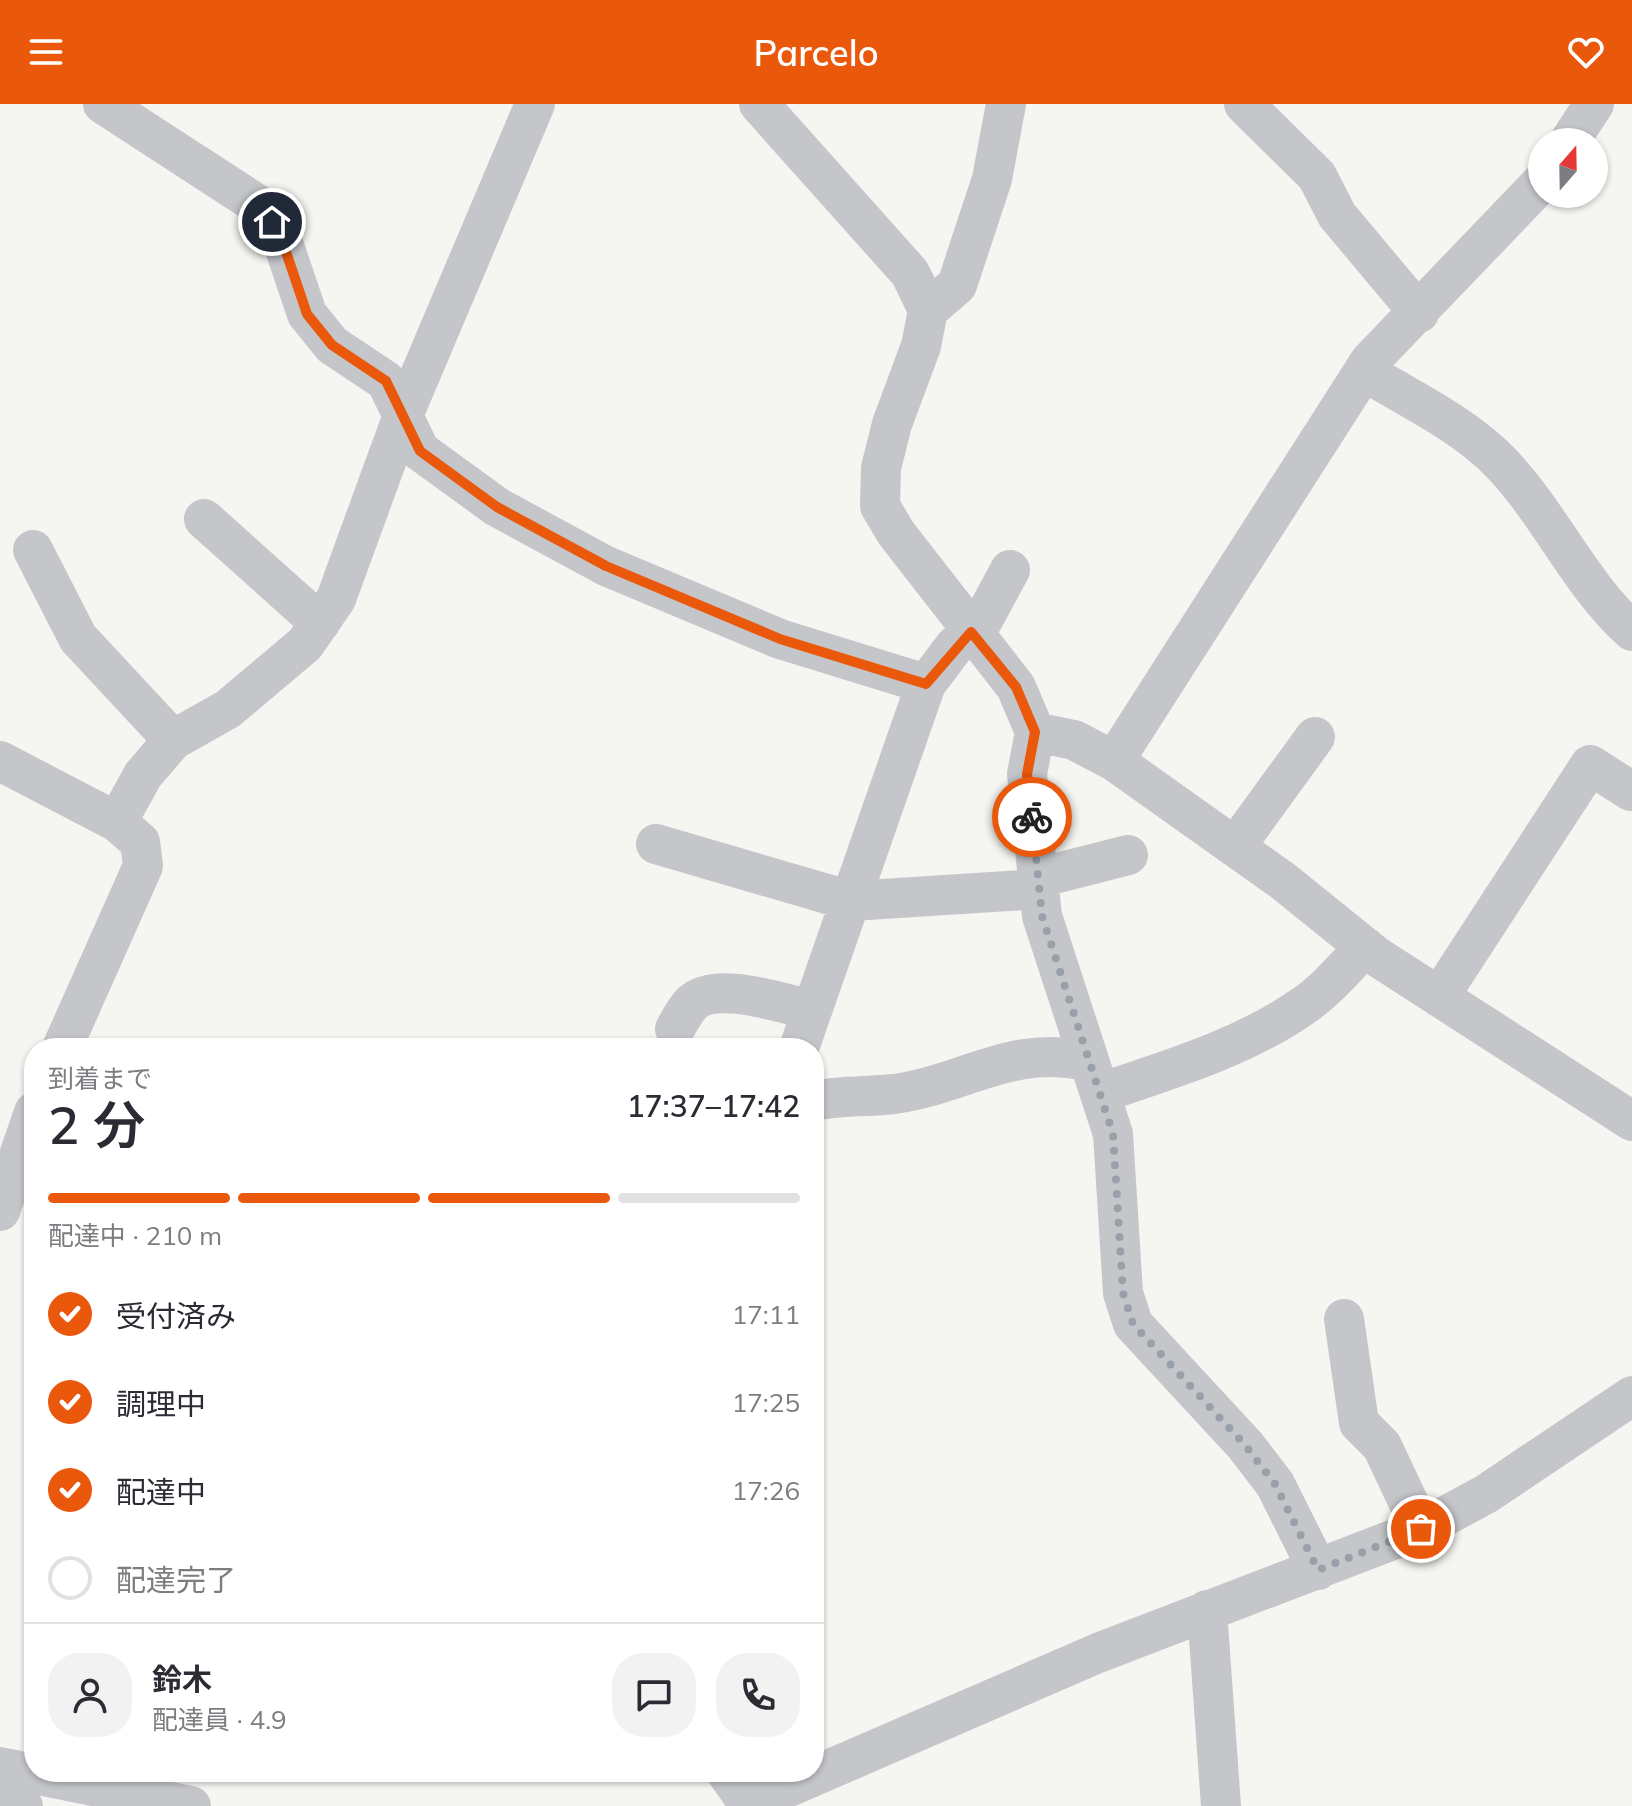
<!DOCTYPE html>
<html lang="ja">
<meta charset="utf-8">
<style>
body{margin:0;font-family:Mulish,"Noto Sans JP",sans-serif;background:#f2f2f3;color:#2b2b33;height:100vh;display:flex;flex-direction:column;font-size:30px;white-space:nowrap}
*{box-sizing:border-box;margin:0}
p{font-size:26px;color:#7c7c81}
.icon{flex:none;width:44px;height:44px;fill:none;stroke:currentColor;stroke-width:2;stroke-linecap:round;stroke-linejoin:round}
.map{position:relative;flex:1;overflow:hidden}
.sheet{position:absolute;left:24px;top:934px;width:800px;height:744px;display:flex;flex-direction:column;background:#fff;border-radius:32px;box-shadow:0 2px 6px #0004}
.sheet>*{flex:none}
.needle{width:52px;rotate:20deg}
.tools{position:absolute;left:1528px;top:24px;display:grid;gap:16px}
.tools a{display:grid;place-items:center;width:80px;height:80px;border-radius:50%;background:#fff;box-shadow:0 2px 6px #0004;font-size:40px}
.pin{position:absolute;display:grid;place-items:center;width:68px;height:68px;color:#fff;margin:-34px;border:4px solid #fff;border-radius:50%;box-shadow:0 2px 8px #0007}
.courier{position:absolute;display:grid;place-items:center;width:80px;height:80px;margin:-40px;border:6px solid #ea580c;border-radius:50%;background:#fff;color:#222;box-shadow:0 2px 10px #0007}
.summary em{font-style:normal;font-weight:600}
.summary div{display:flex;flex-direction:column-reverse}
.summary{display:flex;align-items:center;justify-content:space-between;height:136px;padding:0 24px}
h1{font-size:52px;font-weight:600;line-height:60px}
.bar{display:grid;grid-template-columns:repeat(4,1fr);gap:12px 8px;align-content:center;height:96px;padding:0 24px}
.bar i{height:10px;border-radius:6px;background:#e1e1e2}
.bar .current{background:#ea580c}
.bar p{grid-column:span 4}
.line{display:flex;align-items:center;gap:20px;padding:0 24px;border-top:2px solid #e1e1e2}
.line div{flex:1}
.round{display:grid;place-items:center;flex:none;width:84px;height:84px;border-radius:32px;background:#f2f2f3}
ol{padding:0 24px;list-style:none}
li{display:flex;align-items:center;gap:24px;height:88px}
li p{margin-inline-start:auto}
li .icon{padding:8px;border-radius:50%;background:#ea580c;color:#fff;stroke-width:4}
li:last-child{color:#7c7c81}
li i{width:44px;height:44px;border:4px solid #e1e1e2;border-radius:50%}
header{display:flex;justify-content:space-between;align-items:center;height:104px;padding:0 24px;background:#ea580c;color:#fff;font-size:36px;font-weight:600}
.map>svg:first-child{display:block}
</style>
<header><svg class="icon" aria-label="menu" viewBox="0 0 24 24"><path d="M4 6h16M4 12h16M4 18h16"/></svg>Parcelo<svg class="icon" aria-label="heart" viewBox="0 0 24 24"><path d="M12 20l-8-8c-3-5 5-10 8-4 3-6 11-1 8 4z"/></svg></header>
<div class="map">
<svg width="1632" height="1702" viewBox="0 0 1632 1702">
<rect width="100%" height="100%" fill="#f5f5f2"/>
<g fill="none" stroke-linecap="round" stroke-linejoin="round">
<path stroke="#c4c6ca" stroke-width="40" d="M 103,0 L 263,104 L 281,133 L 307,210 L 332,241 L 386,277 L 420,347 L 497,403 L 606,462 L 780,535 L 926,580
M 759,0 L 910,169 L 928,206 L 921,242 L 892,320 L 881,364 L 880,402 L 896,429 L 1016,583 L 1035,628 L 1027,670 L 1042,812 L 1113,1030 L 1123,1189 L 1133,1220 L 1245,1341 L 1275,1380 L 1318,1466
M 1244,0 L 1317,72 L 1337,111 L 1419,209
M 1569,38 L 1594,0
M 928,206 L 957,181 L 992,75 L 1006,0
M 1364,267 C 1409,295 1464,320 1501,359 C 1550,410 1579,479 1632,527
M 204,415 L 320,519
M 33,446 L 78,534 L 173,636
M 1035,628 L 1074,636 L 1114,657 L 1283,777 L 1376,852 L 1632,1017
M 0,657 L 117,718 L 140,738 L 143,762 L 62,944
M 1114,657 L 1370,257 L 1542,78
M 117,718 L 143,671 L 173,636 L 228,605 L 305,540 L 336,495 L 402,314 L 535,0
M 656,740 L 851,797 L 1040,785
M 1235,743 L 1315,633
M 1038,774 L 1128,751
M 1439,893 L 1590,661 L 1631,687
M 675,925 C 680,916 685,906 692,899 C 716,876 783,900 812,906
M 799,944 L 926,580 L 954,543 L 983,516 L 1010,466
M 1100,989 C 1168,966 1243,944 1303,902 C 1326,887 1346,862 1365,843
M 814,997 C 841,991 867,993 894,990 C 966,980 1012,940 1087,957
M 0,1107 L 34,1008
M 1344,1215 L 1359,1319 L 1382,1342 L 1421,1425
M 1207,1506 L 1221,1702
M 0,1663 L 191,1702
M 0,1664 L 23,1702
M 726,1668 L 750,1702
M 745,1702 L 1098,1549 L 1421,1425 L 1486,1390 L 1632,1292"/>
</g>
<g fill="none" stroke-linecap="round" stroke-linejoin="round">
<path stroke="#99a0a9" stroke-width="8" stroke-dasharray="0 14.4" d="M 1032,713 L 1042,812 L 1113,1030 L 1123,1189 L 1133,1220 L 1245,1341 L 1275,1380 L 1318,1466 L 1421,1425"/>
<path stroke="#ea580c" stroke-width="10" d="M 272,118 L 281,133 L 307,210 L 332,241 L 386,277 L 420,347 L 497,403 L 606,462 L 780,535 L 926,580 L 971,528 L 1016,583 L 1035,628 L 1027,670 L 1032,713"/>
</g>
</svg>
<div class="tools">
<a><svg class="needle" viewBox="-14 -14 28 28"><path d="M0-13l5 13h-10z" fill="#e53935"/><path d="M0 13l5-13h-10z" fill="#7c7c81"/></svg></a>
</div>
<div class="pin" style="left:1421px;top:1425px;background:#ea580c"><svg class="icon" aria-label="bag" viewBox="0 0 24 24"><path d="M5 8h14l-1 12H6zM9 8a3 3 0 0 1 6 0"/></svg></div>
<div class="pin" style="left:272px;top:118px;background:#1f2937"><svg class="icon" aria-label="home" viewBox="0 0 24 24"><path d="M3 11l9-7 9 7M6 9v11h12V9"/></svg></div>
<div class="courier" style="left:1032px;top:713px"><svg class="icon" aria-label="bike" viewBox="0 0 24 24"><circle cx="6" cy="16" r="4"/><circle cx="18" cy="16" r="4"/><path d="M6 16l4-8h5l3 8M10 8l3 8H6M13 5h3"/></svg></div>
<section class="sheet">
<div class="summary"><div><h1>2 分</h1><p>到着まで</p></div><em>17:37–17:42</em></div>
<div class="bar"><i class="current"></i><i class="current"></i><i class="current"></i><i></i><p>配達中 · 210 m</p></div>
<ol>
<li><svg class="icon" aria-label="check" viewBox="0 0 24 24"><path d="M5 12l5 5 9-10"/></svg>受付済み<p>17:11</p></li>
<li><svg class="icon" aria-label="check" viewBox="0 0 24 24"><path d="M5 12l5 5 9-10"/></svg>調理中<p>17:25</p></li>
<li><svg class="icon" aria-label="check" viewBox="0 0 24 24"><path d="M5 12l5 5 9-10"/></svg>配達中<p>17:26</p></li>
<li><i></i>配達完了</li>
</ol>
<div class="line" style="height:144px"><a class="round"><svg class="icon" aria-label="person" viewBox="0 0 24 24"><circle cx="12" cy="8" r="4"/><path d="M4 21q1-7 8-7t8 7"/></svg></a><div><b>鈴木</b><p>配達員 · 4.9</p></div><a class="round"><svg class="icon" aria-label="chat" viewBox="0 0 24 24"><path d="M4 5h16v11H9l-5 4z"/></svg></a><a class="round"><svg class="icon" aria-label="phone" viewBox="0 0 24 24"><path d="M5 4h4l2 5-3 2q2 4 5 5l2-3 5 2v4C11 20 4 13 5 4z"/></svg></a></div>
</section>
</div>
